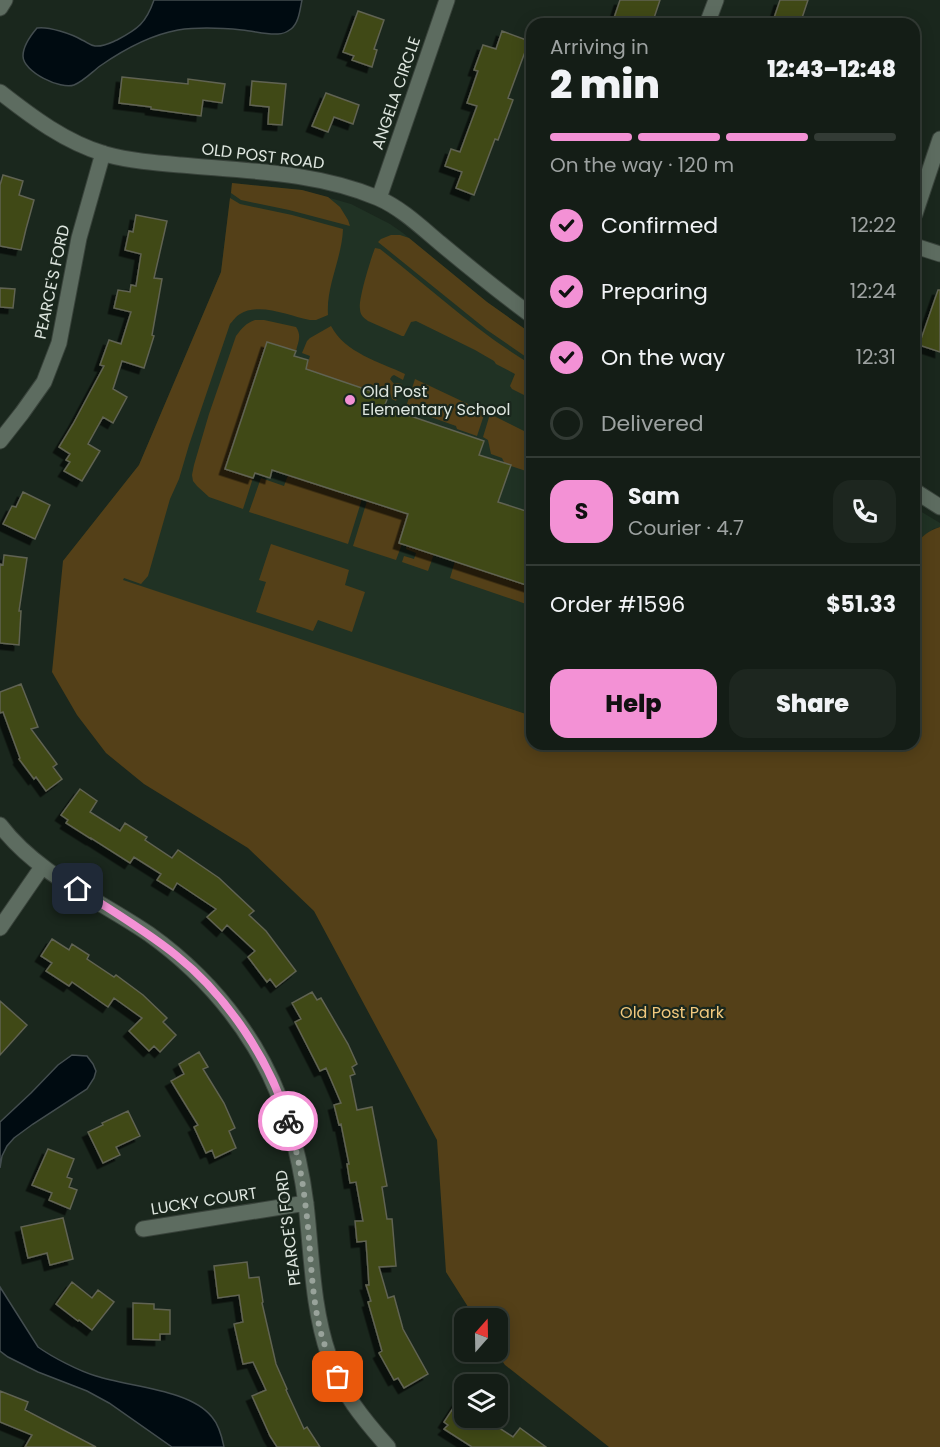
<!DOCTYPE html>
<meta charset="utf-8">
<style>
body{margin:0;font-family:Poppins,sans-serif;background:#1d261f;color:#f1f3f6;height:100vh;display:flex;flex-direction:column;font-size:22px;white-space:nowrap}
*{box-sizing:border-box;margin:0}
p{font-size:20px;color:#9da2a1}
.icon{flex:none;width:33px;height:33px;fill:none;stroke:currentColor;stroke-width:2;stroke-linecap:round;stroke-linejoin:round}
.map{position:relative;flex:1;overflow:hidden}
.side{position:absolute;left:526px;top:18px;width:394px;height:732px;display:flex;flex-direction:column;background:#141d16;border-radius:18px;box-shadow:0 3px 15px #0003,0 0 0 2px #333b35}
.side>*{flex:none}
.needle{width:39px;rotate:20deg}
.controls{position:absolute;left:454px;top:1308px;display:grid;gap:12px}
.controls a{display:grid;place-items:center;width:54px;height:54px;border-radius:12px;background:#141d16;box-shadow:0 3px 15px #0003,0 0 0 2px #333b35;font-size:30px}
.pin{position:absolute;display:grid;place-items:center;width:51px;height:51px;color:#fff;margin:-26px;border-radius:12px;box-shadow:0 3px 9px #0006}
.courier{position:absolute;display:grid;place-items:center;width:60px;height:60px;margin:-30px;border:4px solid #f391d5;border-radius:50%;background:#fff;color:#222;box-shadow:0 2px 8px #0007}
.summary em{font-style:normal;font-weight:800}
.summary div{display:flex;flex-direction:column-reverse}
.summary{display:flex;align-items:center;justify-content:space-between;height:102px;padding:0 24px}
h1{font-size:39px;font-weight:800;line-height:45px}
.bar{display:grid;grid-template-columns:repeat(4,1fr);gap:9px 6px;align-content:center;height:72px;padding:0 24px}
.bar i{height:8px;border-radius:4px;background:#333b35}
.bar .on{background:#f391d5}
.bar p{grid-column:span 4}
.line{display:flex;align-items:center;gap:15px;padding:0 24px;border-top:2px solid #333b35}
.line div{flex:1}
.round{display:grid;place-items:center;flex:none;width:63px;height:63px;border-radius:18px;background:#1d261f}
ol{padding:0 24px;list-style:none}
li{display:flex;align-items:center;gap:18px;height:66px}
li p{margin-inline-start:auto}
li .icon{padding:6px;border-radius:50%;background:#f391d5;color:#111;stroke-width:4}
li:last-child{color:#9da2a1}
li i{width:33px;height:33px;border:3px solid #333b35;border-radius:50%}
.cta{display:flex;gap:12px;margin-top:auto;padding:12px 24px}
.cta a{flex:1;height:69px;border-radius:18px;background:#f391d5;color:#111;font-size:24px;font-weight:800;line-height:69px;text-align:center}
.cta a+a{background:#1d261f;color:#f1f3f6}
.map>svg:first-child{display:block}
</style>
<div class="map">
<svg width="940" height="1447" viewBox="0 0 940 1447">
<defs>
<filter id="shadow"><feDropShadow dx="-5.5" dy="5.5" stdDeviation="0" flood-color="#0009"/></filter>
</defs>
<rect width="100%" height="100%" fill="#1a271d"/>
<path fill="#203224" d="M 232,183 L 302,190 L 351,204 L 390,224 L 403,233 L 487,302 L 532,334 L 532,716 L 63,561 L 139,465 L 221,272 Z
M 915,508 L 940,523 L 940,527 L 933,529 L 915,547 Z"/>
<path fill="#544018" d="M 232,183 L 302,190 L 328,197 L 340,207 L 348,220 L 350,226 L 289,210 L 241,200 L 231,193 Z
M 230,198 L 240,204 L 292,215 L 343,229 C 342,258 326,286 328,315 L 316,320 L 310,320 C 289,316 260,302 240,314 C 236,316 233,321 230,324 L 189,445 L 179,479 L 170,499 L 148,576 L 141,584 L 124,578 L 123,580 L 532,716 L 532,744 L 616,744 L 627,748 L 629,744 L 915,744 L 915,547 C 921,536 928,531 940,527 L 940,1447 L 609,1447 L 505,1365 L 496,1352 L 498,1352 L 498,1318 L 475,1318 L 446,1272 L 437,1140 L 314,911 L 248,848 L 144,784 L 106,753 L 77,715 L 52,672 L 63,561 L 139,465 L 221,272 Z
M 391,235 L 400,235 L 409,238 L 487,302 L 532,334 L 532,361 L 487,330 L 378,242 L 381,239 Z
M 375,248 L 380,249 C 430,288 478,333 532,365 L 532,399 L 512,389 L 510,386 L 515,374 L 496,364 L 494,361 L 475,350 L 416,321 L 411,322 L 404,336 L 402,336 L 368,321 C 364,318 360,315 360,309 C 358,300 371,258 375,248 Z
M 255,320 L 264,320 L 296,327 C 302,336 298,342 296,351 L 267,342 L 225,468 L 253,478 L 243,509 L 209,497 L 197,486 L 193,481 L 192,475 L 194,465 L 209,414 L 236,336 C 242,328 246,323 255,320 Z
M 331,326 C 345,353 380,362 405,374 L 403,380 L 394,375 L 392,376 L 390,379 L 394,384 L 397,383 L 402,384 L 396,401 L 392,399 L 390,393 L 387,392 L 380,394 L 306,369 L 310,356 L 302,353 L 307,341 L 310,338 Z
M 415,379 L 485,412 L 477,436 L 457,429 L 456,426 L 428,416 L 420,411 L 406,407 Z
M 490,414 L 532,435 L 532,473 L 505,464 L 502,458 L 491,454 L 488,440 L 483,437 Z
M 288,475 L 362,499 L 348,544 L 249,512 L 261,478 L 284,486 Z
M 367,501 L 408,514 L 402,544 L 396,560 L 353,546 Z
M 271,544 L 349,570 L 345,585 L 365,592 L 352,632 L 318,620 L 313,631 L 256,612 L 266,582 L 259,580 Z
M 407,545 L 434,554 L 428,571 L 402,562 L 404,556 L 414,559 L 416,553 L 406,549 Z
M 455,561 L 532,587 L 526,604 L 450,578 Z"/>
<path fill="#000b11" stroke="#434d4f" stroke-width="1.5" d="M 154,0 L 302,0 C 300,9 299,23 291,29 C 287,32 282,34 278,34 C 267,35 254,31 242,30 C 222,28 198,27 178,30 C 150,35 123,50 100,66 C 92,72 84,81 74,85 C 61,90 23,72 23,56 C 23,47 31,35 37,28 C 48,26 72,34 82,40 C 87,42 89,45 95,46 C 103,47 110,43 117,40 C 138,29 146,23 154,0 Z
M 72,1055 L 87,1056 L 93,1064 L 96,1071 L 94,1078 L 87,1089 L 33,1124 L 14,1138 L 7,1146 L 2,1156 L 0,1168 L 0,1122 L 31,1093 L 58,1065 Z
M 0,1287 L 38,1347 C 52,1357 79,1371 96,1376 C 129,1387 190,1389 212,1417 C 219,1425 222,1437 224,1447 L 172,1447 L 109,1403 L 87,1391 L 38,1372 L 8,1357 L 0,1351 Z"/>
<path fill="#414814" stroke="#606352" stroke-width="1.5" filter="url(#shadow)" d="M 620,0 L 660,0 L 652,24 L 612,24 Z
M 780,0 L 808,0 L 800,24 L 772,24 Z
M 358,11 L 384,20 L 374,49 L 377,50 L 372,67 L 352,60 L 354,56 L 343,52 Z
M 502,31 L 529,41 L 508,98 L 513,100 L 498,140 L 495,139 L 474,195 L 456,188 L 462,172 L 445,166 L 451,149 L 460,152 L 477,106 L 467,103 L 478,71 L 474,70 L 483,45 L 496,49 Z
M 122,77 L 188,84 L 188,79 L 225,84 L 222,103 L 203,100 L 201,116 L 151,109 L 151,107 L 119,103 Z
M 252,81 L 286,84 L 282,125 L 268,124 L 269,107 L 250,105 Z
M 326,93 L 359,105 L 353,124 L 334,117 L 328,132 L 312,126 Z
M 3,175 L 23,181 L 19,195 L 34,200 L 26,229 L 21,250 L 0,246 L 0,185 Z
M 136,215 L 167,221 L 154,278 L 162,279 L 152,335 L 154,336 L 144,368 L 122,361 L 113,389 L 127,397 L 113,423 L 103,417 L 88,444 L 100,451 L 82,481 L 64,471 L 70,462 L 66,460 L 70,454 L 59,447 L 73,424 L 104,366 L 100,365 L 109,340 L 121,344 L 131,312 L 114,308 L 118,290 L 130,292 L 131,285 L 136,286 L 141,254 L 125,250 L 129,231 L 133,232 Z
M 0,288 L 15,289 L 13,308 L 0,307 Z
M 938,290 L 940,290 L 940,352 L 919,345 Z
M 267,342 L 296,351 L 294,356 L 308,360 L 306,369 L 388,397 L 384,407 L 484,441 L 479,455 L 511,465 L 498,502 L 532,513 L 532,587 L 399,543 L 408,514 L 272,470 L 270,478 L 255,473 L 253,478 L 225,469 Z
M 23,492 L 50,505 L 35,539 L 3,524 L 12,506 L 16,507 Z
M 4,555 L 27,558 L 19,611 L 21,611 L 19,645 L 0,643 L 0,564 L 3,565 Z
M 21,684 L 38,727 L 31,729 L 57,764 L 53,767 L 62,779 L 46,791 L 36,777 L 34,779 L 19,759 L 20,758 L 3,712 L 0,713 L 0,692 Z
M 80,789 L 97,801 L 90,812 L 120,831 L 125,823 L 147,837 L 145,840 L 172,858 L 178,850 L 219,878 L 254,911 L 249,915 L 266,931 L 296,971 L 276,987 L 270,979 L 267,982 L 248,957 L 255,951 L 227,925 L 222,931 L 207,917 L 216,909 L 177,883 L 173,890 L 157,880 L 161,874 L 134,857 L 130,863 L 91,838 L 91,839 L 66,823 L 68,820 L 61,815 Z
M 52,939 L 69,950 L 72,944 L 89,955 L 87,959 L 114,977 L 116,975 L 143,995 L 167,1018 L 163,1022 L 176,1035 L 160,1052 L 154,1046 L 149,1051 L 129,1031 L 142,1018 L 114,998 L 108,1007 L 72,982 L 69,986 L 46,971 L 52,963 L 41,956 Z
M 312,992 L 317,1000 L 321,998 L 348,1044 L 357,1064 L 352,1067 L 355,1074 L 350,1076 L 357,1110 L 372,1107 L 387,1186 L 382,1187 L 387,1219 L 392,1219 L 396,1266 L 379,1267 L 388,1298 L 394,1296 L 403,1329 L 428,1374 L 404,1388 L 398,1378 L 394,1380 L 379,1353 L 382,1351 L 368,1302 L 371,1301 L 366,1285 L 369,1285 L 366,1241 L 357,1242 L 355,1221 L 363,1221 L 356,1182 L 350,1183 L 347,1164 L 349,1164 L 341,1124 L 339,1125 L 334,1105 L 341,1103 L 326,1068 L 320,1071 L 295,1022 L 301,1019 L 292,1003 Z
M 0,1001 L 27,1025 L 0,1055 Z
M 199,1052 L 208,1067 L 203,1069 L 224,1103 L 235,1128 L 229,1131 L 236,1148 L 215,1158 L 212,1150 L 206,1153 L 194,1127 L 198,1125 L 171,1081 L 184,1074 L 179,1064 Z
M 128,1111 L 140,1136 L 116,1147 L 120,1155 L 103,1163 L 88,1132 L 103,1125 L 102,1123 Z
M 48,1149 L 74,1159 L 67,1177 L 72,1179 L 69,1187 L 77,1190 L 70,1209 L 49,1200 L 52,1193 L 32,1185 Z
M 63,1218 L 73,1259 L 50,1265 L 47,1253 L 28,1258 L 21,1227 Z
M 247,1262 L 249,1278 L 259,1277 L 263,1302 L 262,1303 L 276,1364 L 287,1389 L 286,1390 L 304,1429 L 307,1427 L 320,1447 L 277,1447 L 270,1436 L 252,1396 L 266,1390 L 253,1362 L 243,1364 L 234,1324 L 243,1322 L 239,1295 L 218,1298 L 214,1266 Z
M 72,1282 L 92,1298 L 98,1290 L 114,1302 L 92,1330 L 79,1320 L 78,1321 L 56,1304 Z
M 133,1303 L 154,1304 L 154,1309 L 170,1310 L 170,1334 L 160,1334 L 160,1340 L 133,1339 Z
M 465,1390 L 465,1418 L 484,1418 L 513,1437 L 520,1428 L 546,1447 L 472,1447 L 444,1429 L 448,1425 L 444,1422 Z
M 0,1391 L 28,1402 L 25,1410 L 96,1447 L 25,1447 L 32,1435 L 0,1422 Z"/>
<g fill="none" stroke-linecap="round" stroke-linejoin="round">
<defs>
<path id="minor" d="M 0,8 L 5,0
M 707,24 L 716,0
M 0,92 C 32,117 65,142 105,154 C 130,161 156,163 181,165 C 247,171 316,172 378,198 C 401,208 421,227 440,243 C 470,268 501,293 532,316
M 379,198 L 447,0
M 915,214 L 940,139
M 915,246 L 940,254
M 0,441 L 22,413 L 44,382 L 59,343 L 79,238 L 103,153
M 915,491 L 940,507
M 0,825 C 38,875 98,899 149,934 C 191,964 227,1002 254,1046 C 283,1094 299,1149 306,1204 C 312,1256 312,1307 329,1356 C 340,1391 364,1420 388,1447
M 0,928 L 42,867
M 143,1229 L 306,1203"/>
</defs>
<use href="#minor" stroke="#39433b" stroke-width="17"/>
<use href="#minor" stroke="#5d6c60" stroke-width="15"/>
</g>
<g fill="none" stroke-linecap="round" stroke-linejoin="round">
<path stroke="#99a39b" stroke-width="6" stroke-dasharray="0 10.8" d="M 288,1121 C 296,1148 302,1174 305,1202 C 311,1242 310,1285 319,1325 C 323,1343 330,1360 338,1377"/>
<path stroke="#f391d5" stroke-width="8" d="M 78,889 C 111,910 146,931 177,956 C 226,995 270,1060 288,1121"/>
</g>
<circle fill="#f391d5" stroke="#1a271d" stroke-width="2" cx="350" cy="400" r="6"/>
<g text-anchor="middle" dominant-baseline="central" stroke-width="4.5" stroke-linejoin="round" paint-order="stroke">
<g font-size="16" fill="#dee6df" stroke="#1a271d">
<text transform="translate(396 93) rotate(-71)">ANGELA CIRCLE</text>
<text transform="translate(263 156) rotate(7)">OLD POST ROAD</text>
<text transform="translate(52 282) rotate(-78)">PEARCE'S FORD</text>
<text transform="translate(204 1201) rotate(-9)">LUCKY COURT</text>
<text transform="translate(288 1228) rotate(-97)">PEARCE'S FORD</text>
</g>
<g font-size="16" fill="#dee6df" stroke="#1a271d" text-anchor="start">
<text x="362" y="391">Old Post<tspan x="362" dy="18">Elementary School</tspan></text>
</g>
<g font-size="16" fill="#f1c97e" stroke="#1a271d">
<text x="672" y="1012">Old Post Park</text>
</g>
</g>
</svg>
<div class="controls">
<a><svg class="needle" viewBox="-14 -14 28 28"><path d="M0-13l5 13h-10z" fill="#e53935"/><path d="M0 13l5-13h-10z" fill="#9da2a1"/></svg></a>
<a><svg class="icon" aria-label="layers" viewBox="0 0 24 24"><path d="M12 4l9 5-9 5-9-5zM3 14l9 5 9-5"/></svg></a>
</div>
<div class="pin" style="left:338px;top:1377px;background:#ea580c"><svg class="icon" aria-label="bag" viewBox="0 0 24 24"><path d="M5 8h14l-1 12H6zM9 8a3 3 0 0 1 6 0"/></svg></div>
<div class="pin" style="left:78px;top:889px;background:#1f2937"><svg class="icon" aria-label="home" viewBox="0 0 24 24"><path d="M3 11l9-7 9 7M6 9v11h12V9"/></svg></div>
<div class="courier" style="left:288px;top:1121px"><svg class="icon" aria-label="bike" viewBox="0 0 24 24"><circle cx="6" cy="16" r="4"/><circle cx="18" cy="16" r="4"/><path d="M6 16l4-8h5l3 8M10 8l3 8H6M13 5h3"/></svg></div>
<section class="side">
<div class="summary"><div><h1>2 min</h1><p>Arriving in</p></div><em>12:43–12:48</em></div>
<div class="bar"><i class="on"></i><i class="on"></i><i class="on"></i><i></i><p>On the way · 120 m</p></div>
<ol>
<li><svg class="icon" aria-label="check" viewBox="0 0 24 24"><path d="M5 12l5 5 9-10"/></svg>Confirmed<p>12:22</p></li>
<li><svg class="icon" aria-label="check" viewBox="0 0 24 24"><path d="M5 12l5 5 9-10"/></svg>Preparing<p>12:24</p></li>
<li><svg class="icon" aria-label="check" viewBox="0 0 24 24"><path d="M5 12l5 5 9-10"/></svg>On the way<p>12:31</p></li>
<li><i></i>Delivered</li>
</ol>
<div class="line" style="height:108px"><b class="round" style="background:#f391d5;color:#111">S</b><div><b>Sam</b><p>Courier · 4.7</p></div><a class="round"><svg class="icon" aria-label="phone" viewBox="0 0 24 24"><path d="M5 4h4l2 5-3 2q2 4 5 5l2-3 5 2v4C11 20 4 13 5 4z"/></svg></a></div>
<div class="line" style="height:78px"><div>Order #1596</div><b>$51.33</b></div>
<div class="cta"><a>Help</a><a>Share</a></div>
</section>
</div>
